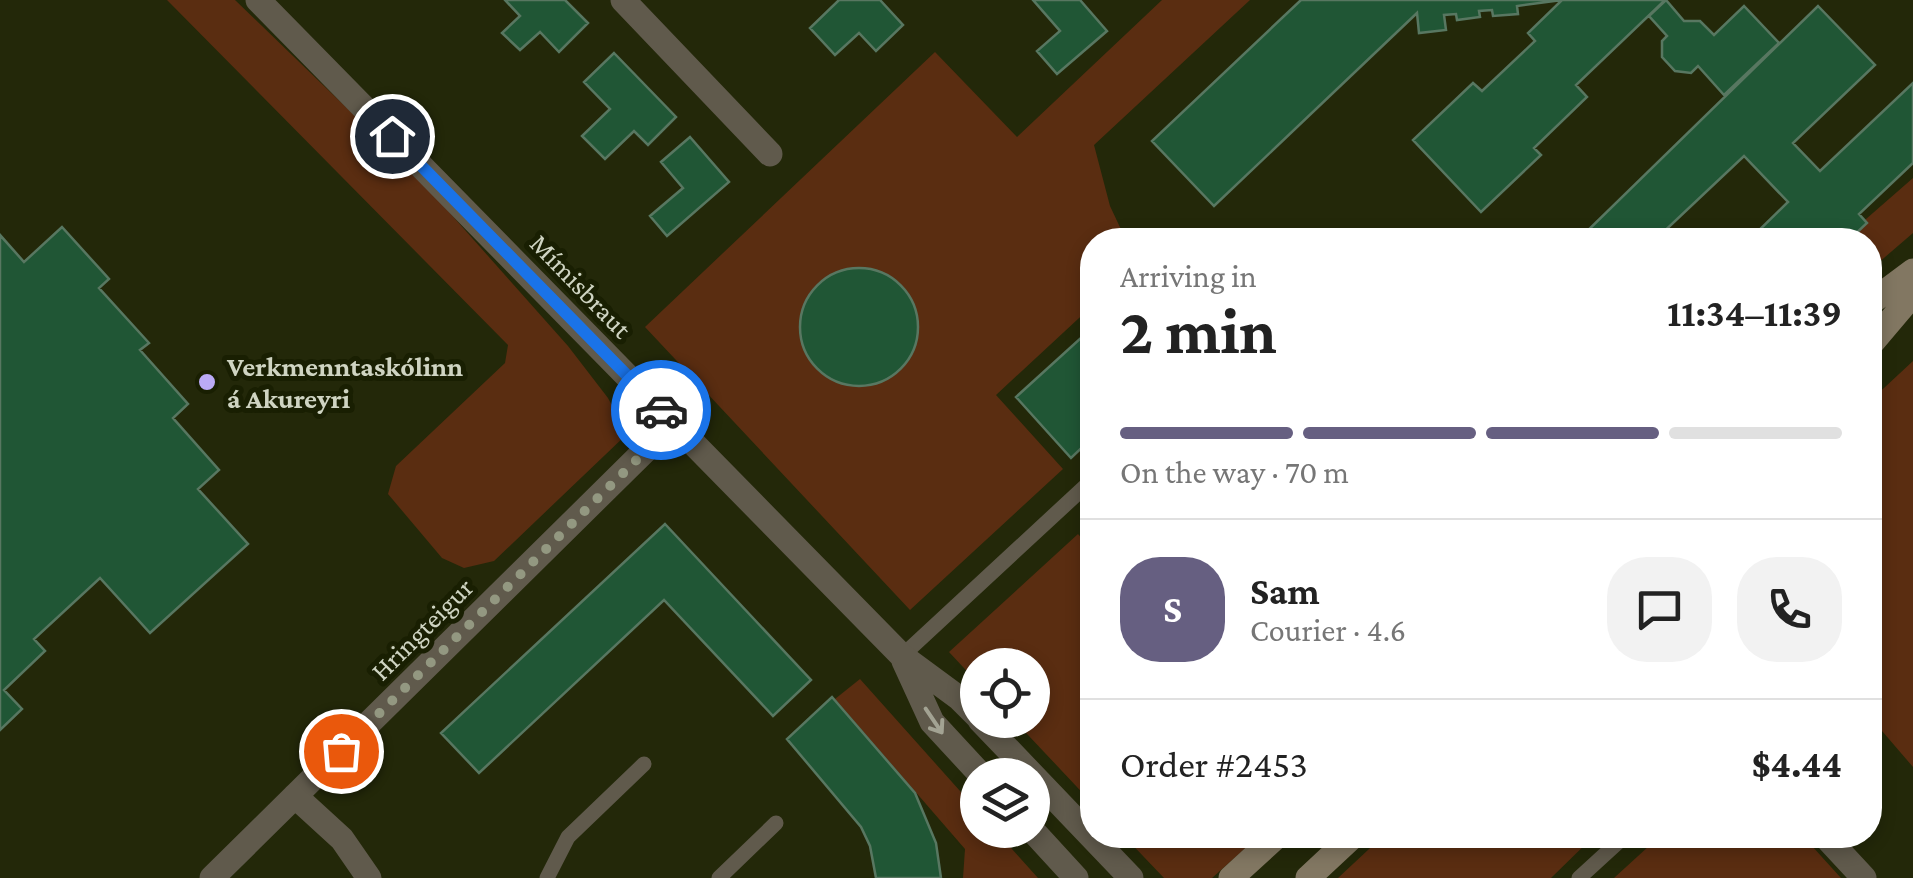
<!DOCTYPE html>
<meta charset="utf-8">
<style>
body{margin:0;font-family:"Crimson Pro",serif;background:#f2f2f2;color:#222;height:100vh;display:flex;flex-direction:column;font-size:38px;white-space:nowrap}
*{box-sizing:border-box;margin:0}
p{font-size:32px;color:#767676}
.icon{flex:none;width:55px;height:55px;fill:none;stroke:currentColor;stroke-width:2;stroke-linecap:round;stroke-linejoin:round}
.map{position:relative;flex:1;overflow:hidden}
.panel{position:absolute;left:1080px;top:228px;width:802px;height:620px;display:flex;flex-direction:column;background:#fff;border-radius:40px;box-shadow:0 5px 15px #0003}
.panel>*{flex:none}
.controls{position:absolute;left:960px;top:648px;display:grid;gap:20px}
.controls a{display:grid;place-items:center;width:90px;height:90px;border-radius:50%;background:#fff;box-shadow:0 5px 15px #0003;font-size:50px}
.pin{position:absolute;display:grid;place-items:center;width:85px;height:85px;color:#fff;margin:-42px;border:5px solid #fff;border-radius:50%;box-shadow:0 2px 10px #0007}
.courier{position:absolute;display:grid;place-items:center;width:100px;height:100px;margin:-50px;border:8px solid #1a73e8;border-radius:50%;background:#fff;color:#222;box-shadow:0 2px 12px #0007}
.overview em{font-style:normal;font-weight:700}
.overview div{display:flex;flex-direction:column-reverse}
.overview{display:flex;align-items:center;justify-content:space-between;height:170px;padding:0 40px}
h1{font-size:65px;font-weight:700;line-height:75px}
.bar{display:grid;grid-template-columns:repeat(4,1fr);gap:15px 10px;align-content:center;height:120px;padding:0 40px}
.bar i{height:12px;border-radius:8px;background:#e0e0e0}
.bar .selected{background:#665f81}
.bar p{grid-column:span 4}
.line{display:flex;align-items:center;gap:25px;padding:0 40px;border-top:2px solid #e0e0e0}
.line div{flex:1}
.round{display:grid;place-items:center;flex:none;width:105px;height:105px;border-radius:40px;background:#f2f2f2}
.map>svg:first-child{display:block}
</style>
<div class="map">
<svg width="1913" height="878" viewBox="0 0 1913 878">
<rect width="100%" height="100%" fill="#232809"/>
<path fill="#5a2d11" d="M 167,0 L 235,0 L 417,176 L 568,346 L 608,398 L 627,434 L 494,561 L 464,568 L 442,558 L 388,494 L 396,466 L 505,363 L 508,345 Z
M 1162,0 L 1250,0 L 1094,145 L 1110,206 L 1126,240 L 1092,240 L 1092,306 L 996,395 L 1063,469 L 910,610 L 645,327 L 935,52 L 1017,137 Z
M 1913,178 L 1913,233 L 1870,270 L 1870,240 L 1842,240 Z
M 1913,361 L 1913,767 L 1870,717 L 1870,401 Z
M 1078,534 L 1092,550 L 1092,803 L 1014,720 L 1032,720 L 1032,665 L 978,665 L 977,682 L 949,652 Z
M 860,679 L 977,810 L 978,830 L 995,830 L 1038,878 L 963,878 L 965,849 L 835,699 Z
M 1123,835 L 1260,835 L 1212,878 L 1164,878 Z
M 1384,835 L 1595,835 L 1551,878 L 1338,878 Z
M 1661,835 L 1802,835 L 1841,878 L 1614,878 Z"/>
<path fill="#205635" stroke="#587761" stroke-width="2.5" d="M 505,0 L 565,0 L 588,23 L 559,52 L 540,32 L 520,50 L 502,33 L 520,16 Z
M 880,0 L 903,25 L 876,51 L 859,33 L 835,55 L 810,28 L 839,0 Z
M 1033,0 L 1080,0 L 1107,31 L 1057,74 L 1037,51 L 1060,31 Z
M 1301,0 L 1562,0 L 1517,6 L 1518,14 L 1493,16 L 1492,10 L 1479,11 L 1480,17 L 1457,20 L 1456,14 L 1444,15 L 1446,30 L 1419,33 L 1417,13 L 1214,206 L 1152,141 Z
M 1665,0 L 1576,85 L 1587,97 L 1534,148 L 1541,155 L 1481,212 L 1413,140 L 1473,83 L 1482,91 L 1535,41 L 1528,33 L 1562,0 Z
M 1666,0 L 1684,21 L 1700,21 L 1714,35 L 1744,6 L 1779,43 L 1724,95 L 1698,66 L 1691,73 L 1675,71 L 1662,57 L 1662,41 L 1667,36 L 1649,16 Z
M 1818,6 L 1875,65 L 1793,143 L 1820,171 L 1913,83 L 1913,163 L 1859,214 L 1867,223 L 1849,240 L 1749,240 L 1788,202 L 1744,156 L 1655,240 L 1578,240 Z
M 614,53 L 676,117 L 648,145 L 634,131 L 605,159 L 582,136 L 610,109 L 584,82 Z
M 690,137 L 729,182 L 667,236 L 650,216 L 683,188 L 661,162 Z
M 62,227 L 109,279 L 99,288 L 149,343 L 140,350 L 188,404 L 173,418 L 219,470 L 198,489 L 248,544 L 150,633 L 100,578 L 34,639 L 45,651 L 4,690 L 22,709 L 0,730 L 0,235 L 24,262 Z
M800 327a59 59 0 1 1 118 0a59 59 0 1 1-118 0Z
M 1082,337 L 1092,348 L 1092,438 L 1071,458 L 1016,397 Z
M 665,524 L 811,680 L 773,716 L 664,600 L 479,773 L 441,733 Z
M 832,697 L 915,793 L 936,843 L 941,878 L 876,878 L 870,846 L 861,827 L 787,739 Z"/>
<g fill="none" stroke-linecap="round" stroke-linejoin="round">
<path stroke="#605a4c" stroke-width="15" d="M 902,656 L 1092,480
M 547,878 L 568,837 L 644,764
M 719,878 L 776,823
M 1579,878 L 1626,835"/>
<path stroke="#605a4c" stroke-width="25" d="M 258,0 L 902,656 L 959,698 L 978,717
M 623,0 L 770,154
M 904,661 L 932,722 L 981,775
M 980,720 L 1131,878
M 295,796 L 342,839 L 369,878
M 1032,830 L 1076,878
M 1824,835 L 1864,878
M 212,878 L 673,423"/>
<path stroke="#827762" stroke-width="25" d="M 1870,303 L 1913,271
M 1870,345 L 1913,294
M 1231,878 L 1278,835
M 1308,878 L 1354,835"/>
</g>
<defs><path id="oneway-shaft" d="M-6 0H5M1.5-3L5.5 0L1.5 3" fill="none" stroke-width="1.6" stroke-linecap="round" stroke-linejoin="round" transform="scale(2.5)"/></defs>
<use stroke="#a3a393" href="#oneway-shaft" transform="translate(934 721) rotate(56)"/>
<g fill="none" stroke-linecap="round" stroke-linejoin="round">
<path stroke="#939881" stroke-width="10" stroke-dasharray="0 18" d="M 341,751 L 674,423 L 661,410"/>
<path stroke="#1a73e8" stroke-width="12" d="M 392,136 L 661,410"/>
</g>
<circle fill="#baaaf6" stroke="#191f02" stroke-width="4" cx="207" cy="382" r="10"/>
<g text-anchor="middle" dominant-baseline="central" stroke-width="10" stroke-linejoin="round" paint-order="stroke">
<g font-size="28" fill="#cfd4c2" stroke="#191f02">
<text transform="translate(581 286) rotate(46)">Mímisbraut</text>
<text transform="translate(422 629) rotate(-45)">Hringteigur</text>
</g>
<g font-size="28" font-weight="bold" fill="#cfd4c2" stroke="#191f02" text-anchor="start">
<text x="227" y="366">Verkmenntaskólinn<tspan x="227" dy="32">á Akureyri</tspan></text>
</g>
</g>
</svg>
<div class="controls">
<a><svg class="icon" aria-label="locate" viewBox="0 0 24 24"><circle cx="12" cy="12" r="6"/><path d="M12 2v4M12 18v4M2 12h4M18 12h4"/></svg></a>
<a><svg class="icon" aria-label="layers" viewBox="0 0 24 24"><path d="M12 4l9 5-9 5-9-5zM3 14l9 5 9-5"/></svg></a>
</div>
<div class="pin" style="left:341px;top:751px;background:#ea580c"><svg class="icon" aria-label="bag" viewBox="0 0 24 24"><path d="M5 8h14l-1 12H6zM9 8a3 3 0 0 1 6 0"/></svg></div>
<div class="pin" style="left:392px;top:136px;background:#1f2937"><svg class="icon" aria-label="home" viewBox="0 0 24 24"><path d="M3 11l9-7 9 7M6 9v11h12V9"/></svg></div>
<div class="courier" style="left:661px;top:410px"><svg class="icon" aria-label="car" viewBox="0 0 24 24"><path d="M5 17H2v-5l4-1 3-4h7l3 4 3 1v5h-3M9 17h6M6 11h13"/><circle cx="7" cy="17" r="2"/><circle cx="17" cy="17" r="2"/></svg></div>
<section class="panel">
<div class="overview"><div><h1>2 min</h1><p>Arriving in</p></div><em>11:34–11:39</em></div>
<div class="bar"><i class="selected"></i><i class="selected"></i><i class="selected"></i><i></i><p>On the way · 70 m</p></div>
<div class="line" style="height:180px"><b class="round" style="background:#665f81;color:#fff">S</b><div><b>Sam</b><p>Courier · 4.6</p></div><a class="round"><svg class="icon" aria-label="chat" viewBox="0 0 24 24"><path d="M4 5h16v11H9l-5 4z"/></svg></a><a class="round"><svg class="icon" aria-label="phone" viewBox="0 0 24 24"><path d="M5 4h4l2 5-3 2q2 4 5 5l2-3 5 2v4C11 20 4 13 5 4z"/></svg></a></div>
<div class="line" style="height:130px"><div>Order #2453</div><b>$4.44</b></div>
</section>
</div>
